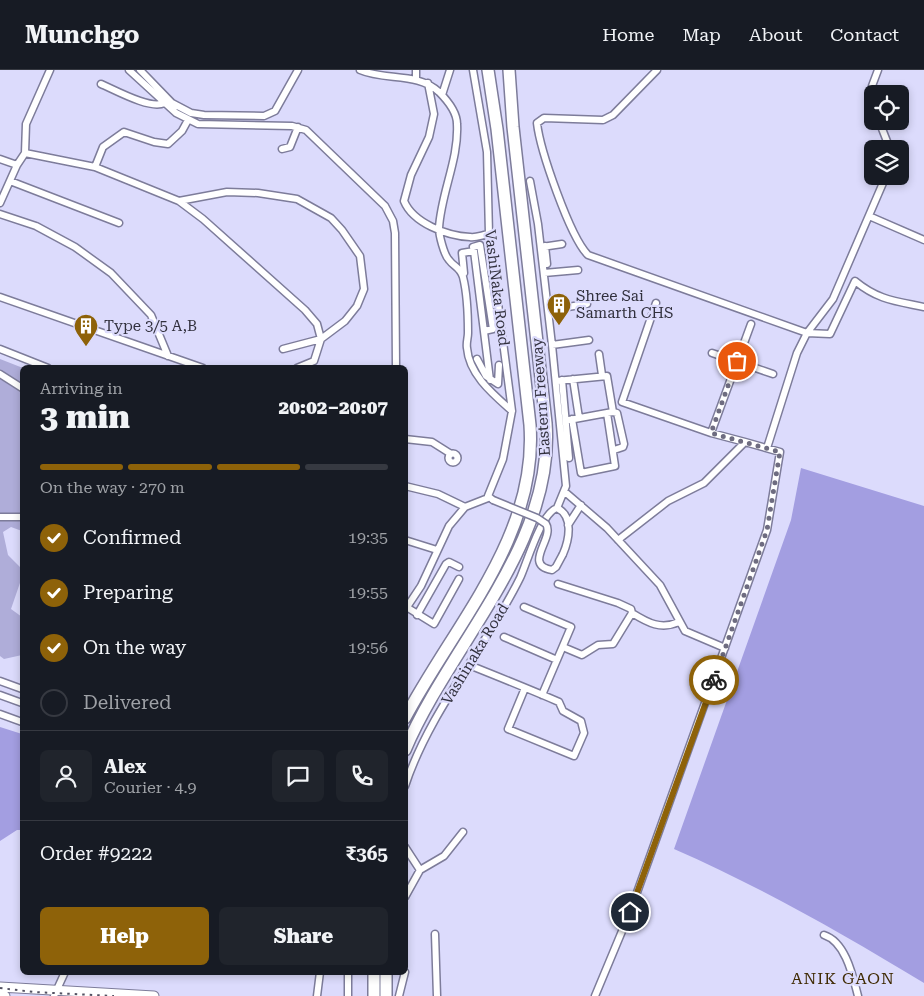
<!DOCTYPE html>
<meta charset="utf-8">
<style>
body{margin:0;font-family:"Roboto Serif",serif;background:#20242c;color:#f1f3f6;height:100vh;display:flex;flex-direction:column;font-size:19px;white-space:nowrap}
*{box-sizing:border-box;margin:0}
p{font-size:16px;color:#9ea1a6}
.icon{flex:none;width:28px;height:28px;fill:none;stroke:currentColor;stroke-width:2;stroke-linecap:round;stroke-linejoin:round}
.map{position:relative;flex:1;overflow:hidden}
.drawer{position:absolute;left:20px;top:295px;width:388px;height:610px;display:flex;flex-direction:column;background:#171b24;border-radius:8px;box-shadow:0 2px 8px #0003}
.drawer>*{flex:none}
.controls{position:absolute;left:864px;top:15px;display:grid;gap:10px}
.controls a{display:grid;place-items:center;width:45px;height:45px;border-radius:8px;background:#171b24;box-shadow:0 2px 8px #0003;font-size:25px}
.pin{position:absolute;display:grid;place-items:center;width:42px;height:42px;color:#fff;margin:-21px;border:2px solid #fff;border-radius:50%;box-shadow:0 1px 5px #0007}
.courier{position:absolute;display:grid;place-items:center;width:50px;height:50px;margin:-25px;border:4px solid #8e6209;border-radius:50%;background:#fff;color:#222;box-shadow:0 1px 6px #0007}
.headline em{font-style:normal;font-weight:800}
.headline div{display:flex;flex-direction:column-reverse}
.headline{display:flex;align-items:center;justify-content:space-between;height:85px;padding:0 20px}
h1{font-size:32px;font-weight:800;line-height:38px}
.bar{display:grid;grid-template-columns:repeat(4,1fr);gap:8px 5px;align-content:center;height:60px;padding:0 20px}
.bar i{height:6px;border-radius:4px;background:#363941}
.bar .active{background:#8e6209}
.bar p{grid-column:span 4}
.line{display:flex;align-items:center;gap:12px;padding:0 20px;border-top:1px solid #363941}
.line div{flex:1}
.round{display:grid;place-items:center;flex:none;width:52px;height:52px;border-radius:8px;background:#20242c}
ol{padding:0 20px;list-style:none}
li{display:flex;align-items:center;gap:15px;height:55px}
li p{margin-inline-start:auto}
li .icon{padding:5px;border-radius:50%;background:#8e6209;color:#fff;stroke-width:4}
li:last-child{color:#9ea1a6}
li i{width:28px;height:28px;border:2px solid #363941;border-radius:50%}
.primary-button{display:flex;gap:10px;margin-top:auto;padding:10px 20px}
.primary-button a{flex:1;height:58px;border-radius:8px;background:#8e6209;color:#fff;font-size:20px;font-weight:800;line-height:58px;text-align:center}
.primary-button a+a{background:#20242c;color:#f1f3f6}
header{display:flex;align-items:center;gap:30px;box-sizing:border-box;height:70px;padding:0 25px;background:#171b24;border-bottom:1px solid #363941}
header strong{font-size:24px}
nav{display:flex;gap:28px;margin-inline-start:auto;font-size:18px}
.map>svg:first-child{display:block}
</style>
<header>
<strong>Munchgo</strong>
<nav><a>Home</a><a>Map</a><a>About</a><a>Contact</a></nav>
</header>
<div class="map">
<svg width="924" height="926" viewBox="0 0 924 926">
<rect width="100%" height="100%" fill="#dcdbfc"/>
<path fill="#afadd9" d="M 0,289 L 23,298 L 22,461 L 11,457 L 3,462 L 8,485 L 22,499 L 22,507 L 11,539 L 22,547 L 22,585 L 4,589 L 0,586 Z"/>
<path fill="#a39ee1" d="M 801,398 L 924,436 L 924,913 C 841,863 763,818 674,779 L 791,450 Z
M 0,657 L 22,664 L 22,760 L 17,760 L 0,771 Z"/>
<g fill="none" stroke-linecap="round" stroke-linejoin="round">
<defs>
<path id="minor" d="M 129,0 L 176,43 L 198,54 L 292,56 L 306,60 L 385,136 L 393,151 L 395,163 L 396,298
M 140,0 L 172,33 L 191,43 L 204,45 L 264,46 L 275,41 L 298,0
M 360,0 C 385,11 418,2 439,22 C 447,30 457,42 457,54 C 459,89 441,123 439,158 C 439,165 444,185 449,190 C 454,197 460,197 463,207 C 467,223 468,246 468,263 C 468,268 466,273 467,278 C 469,305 494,325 512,341
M 473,0 L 487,82 L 489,164 L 512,341 L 503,389 L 488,426 L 493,430
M 657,0 L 613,45 L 603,50 L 544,48 L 537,53 C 540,80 570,167 588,185 L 807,263 L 830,264 L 855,211 C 878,230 895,231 924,237
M 416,9 L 416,0
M 428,13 L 434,44 L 429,67 L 411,105 L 404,131 C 413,153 447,166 470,167 C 476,168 482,165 489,164
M 101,14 C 115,20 151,40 164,33
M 442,25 L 450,0
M 872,26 L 872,16 L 878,0
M 879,51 L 890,79
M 282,79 L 290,77 L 298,57
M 25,83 L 95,97 L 179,131 L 203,149 L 305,240 L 317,254 L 321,269 L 283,279
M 0,89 L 17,95
M 95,97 L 103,77 L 124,62 L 154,72 L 168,74 L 182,61 L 188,50
M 10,111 L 119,153
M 530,111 L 538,154 L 552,275 L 566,416 L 557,438
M 179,131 L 227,122 L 258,123 L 297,129 L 331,148 L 342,160 L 360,186 L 364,219 L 357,236 L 345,251 L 321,269 L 314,291 L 297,298
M 0,133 L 17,95 L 25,83 L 26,54 L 50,0
M 0,144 L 36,156 L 75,177 L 111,203 L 151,245 L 168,286
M 869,146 L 924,170
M 545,176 L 547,194
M 542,177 L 562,174
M 464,203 L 462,183 L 474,181
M 544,203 L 578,200
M 0,227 L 203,298
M 656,233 L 622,332 L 711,363 L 745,372
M 548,240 L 587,234
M 484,261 L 493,259 L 480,175 L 473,177 L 474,181 L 490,310
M 552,275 L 589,270
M 0,279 L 48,298
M 712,283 L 773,304
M 599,284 L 602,305
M 477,289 L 486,306 L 498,314 L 499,295
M 0,304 L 22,318
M 573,309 L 579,348
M 562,310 L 569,388
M 556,311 L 607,306 L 613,342 L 607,343 L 615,396 L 581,403 L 572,349
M 613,342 L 617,343 L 624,374 L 623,377 L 614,380
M 569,350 L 607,343
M 711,363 L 751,254
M 405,369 L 432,372 L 451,384
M 767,378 L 797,283 L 807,263 L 833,229 L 886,106
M448.5 388a4.5 4.5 0 1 1 9 0a4.5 4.5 0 1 1-9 0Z
M 405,416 L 438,424 L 465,437
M 565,422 L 607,458 L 660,515 L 685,561 L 725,578
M 0,447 L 22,447
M 568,455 L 581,435
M 405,470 L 437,480
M 558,514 L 618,533 L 631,539 L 632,543
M 524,537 L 571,557 L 542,625
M 408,538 L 434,554 L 459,509
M 405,540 L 421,516 L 449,456 L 465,437 L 488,428
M 417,545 L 446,494 L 449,492 L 459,497
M 504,567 L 557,590
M 563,577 L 582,585 L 598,575 L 613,574 L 632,543 C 648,553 661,560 679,552
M 469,595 C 499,607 529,619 559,632 L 563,641 L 581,651 L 584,663 L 574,686 L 508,659 L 525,618
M 0,611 L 22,619
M 0,625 L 22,633
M 0,644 L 22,652
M 405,716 C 430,640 485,579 520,508 C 527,493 541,443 557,438 C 574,446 569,470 563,484
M 405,777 L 420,800 L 405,827
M 420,800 L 444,786 L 463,762
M 435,864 L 437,926
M 824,865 C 846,872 853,907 858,926
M 54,926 L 65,902
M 317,926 L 320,902
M 348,926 L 348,902
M 399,926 L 405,902
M 595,926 L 630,842 L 767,460 L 780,382 L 745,372 L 704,413 L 668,431 L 618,470"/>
<path id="secondary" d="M 0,917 L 154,926
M 0,925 L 5,926"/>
<path id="motorway" d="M 405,648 C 454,555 538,467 530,355 L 497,59 L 488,0
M 405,680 C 450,574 555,475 546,353 L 513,57 L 509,0
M 374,902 L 374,926
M 386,902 L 386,926"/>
</defs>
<use href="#minor" stroke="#7d7c9a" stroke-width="9"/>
<use href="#secondary" stroke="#7d7c9a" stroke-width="11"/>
<use href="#motorway" stroke="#7d7c9a" stroke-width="14"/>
<use href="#minor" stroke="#fff" stroke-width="6"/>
<use href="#secondary" stroke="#fff" stroke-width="9"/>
<use href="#motorway" stroke="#fff" stroke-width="11"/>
<path stroke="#525162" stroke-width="2" stroke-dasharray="2.5 5" stroke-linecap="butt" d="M 0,918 L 34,922 L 114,926"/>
<defs>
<path id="minor-bridge" d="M 493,430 L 537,448 L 546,454 C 555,468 522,495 552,500 L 556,497 L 563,484"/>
</defs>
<use href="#minor-bridge" stroke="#7d7c9a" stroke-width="9" stroke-linecap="butt"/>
<use href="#minor-bridge" stroke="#fff" stroke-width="6"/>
</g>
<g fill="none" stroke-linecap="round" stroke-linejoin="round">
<path stroke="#6e6c80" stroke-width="5" stroke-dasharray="0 9" d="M 714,610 L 767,460 L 780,382 L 711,363 L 737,291"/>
<path stroke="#8e6209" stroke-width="6" d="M 630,842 L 714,610"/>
</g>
<defs>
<symbol id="building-pin" viewBox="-11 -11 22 30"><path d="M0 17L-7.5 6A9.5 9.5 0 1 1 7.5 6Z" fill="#8e6209" stroke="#dcdbfc"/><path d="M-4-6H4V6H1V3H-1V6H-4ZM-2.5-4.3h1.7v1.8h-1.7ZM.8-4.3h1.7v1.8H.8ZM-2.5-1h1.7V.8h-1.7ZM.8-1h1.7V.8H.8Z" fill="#fff"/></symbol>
</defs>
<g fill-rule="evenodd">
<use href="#building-pin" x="545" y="221" width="28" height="38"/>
<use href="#building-pin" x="72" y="242" width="28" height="38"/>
</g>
<g text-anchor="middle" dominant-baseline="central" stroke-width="4.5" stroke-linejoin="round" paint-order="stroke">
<g font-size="15" fill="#32313e" stroke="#dcdbfc">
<text transform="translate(497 218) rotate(83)">VashiNaka Road</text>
<text transform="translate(541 327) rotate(-94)">Eastern Freeway</text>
<text transform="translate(475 584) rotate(-59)">Vashinaka Road</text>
</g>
<g font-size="15" fill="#32313e" stroke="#dcdbfc" text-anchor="start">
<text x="576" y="226">Shree Sai<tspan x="576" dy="17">Samarth CHS</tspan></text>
<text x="104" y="256">Type 3/5 A,B</text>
</g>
<g font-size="16" letter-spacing="1" fill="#402b04" stroke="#dcdbfc">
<text x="843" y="908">ANIK GAON</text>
</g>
</g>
</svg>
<div class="controls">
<a><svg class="icon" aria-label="locate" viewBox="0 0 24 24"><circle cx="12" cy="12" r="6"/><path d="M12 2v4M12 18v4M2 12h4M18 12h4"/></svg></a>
<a><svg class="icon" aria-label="layers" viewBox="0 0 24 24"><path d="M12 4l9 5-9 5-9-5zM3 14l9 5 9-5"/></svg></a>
</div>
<div class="pin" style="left:737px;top:291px;background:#ea580c"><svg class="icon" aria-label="bag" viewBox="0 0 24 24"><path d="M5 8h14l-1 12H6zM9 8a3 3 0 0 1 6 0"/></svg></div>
<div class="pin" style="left:630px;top:842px;background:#1f2937"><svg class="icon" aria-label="home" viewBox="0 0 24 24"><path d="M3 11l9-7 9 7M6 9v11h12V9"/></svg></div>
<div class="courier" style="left:714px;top:610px"><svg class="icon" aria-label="bike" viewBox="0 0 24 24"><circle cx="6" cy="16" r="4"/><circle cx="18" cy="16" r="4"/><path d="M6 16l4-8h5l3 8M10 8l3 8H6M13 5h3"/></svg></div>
<section class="drawer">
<div class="headline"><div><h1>3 min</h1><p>Arriving in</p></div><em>20:02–20:07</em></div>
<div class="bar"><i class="active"></i><i class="active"></i><i class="active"></i><i></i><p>On the way · 270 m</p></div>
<ol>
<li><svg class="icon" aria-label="check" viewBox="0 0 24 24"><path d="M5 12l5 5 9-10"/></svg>Confirmed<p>19:35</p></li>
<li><svg class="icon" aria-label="check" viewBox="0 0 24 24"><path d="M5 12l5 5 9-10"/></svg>Preparing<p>19:55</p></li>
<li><svg class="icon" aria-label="check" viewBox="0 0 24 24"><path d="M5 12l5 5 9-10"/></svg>On the way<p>19:56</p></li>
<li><i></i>Delivered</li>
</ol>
<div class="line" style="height:90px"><a class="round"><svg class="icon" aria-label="person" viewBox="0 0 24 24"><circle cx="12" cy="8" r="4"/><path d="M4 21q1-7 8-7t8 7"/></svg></a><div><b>Alex</b><p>Courier · 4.9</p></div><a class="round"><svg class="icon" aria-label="chat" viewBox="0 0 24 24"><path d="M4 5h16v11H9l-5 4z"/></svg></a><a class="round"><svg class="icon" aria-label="phone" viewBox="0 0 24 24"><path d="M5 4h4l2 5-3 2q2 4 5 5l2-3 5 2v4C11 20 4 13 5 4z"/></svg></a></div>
<div class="line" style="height:65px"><div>Order #9222</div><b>₹365</b></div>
<div class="primary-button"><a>Help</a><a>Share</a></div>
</section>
</div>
